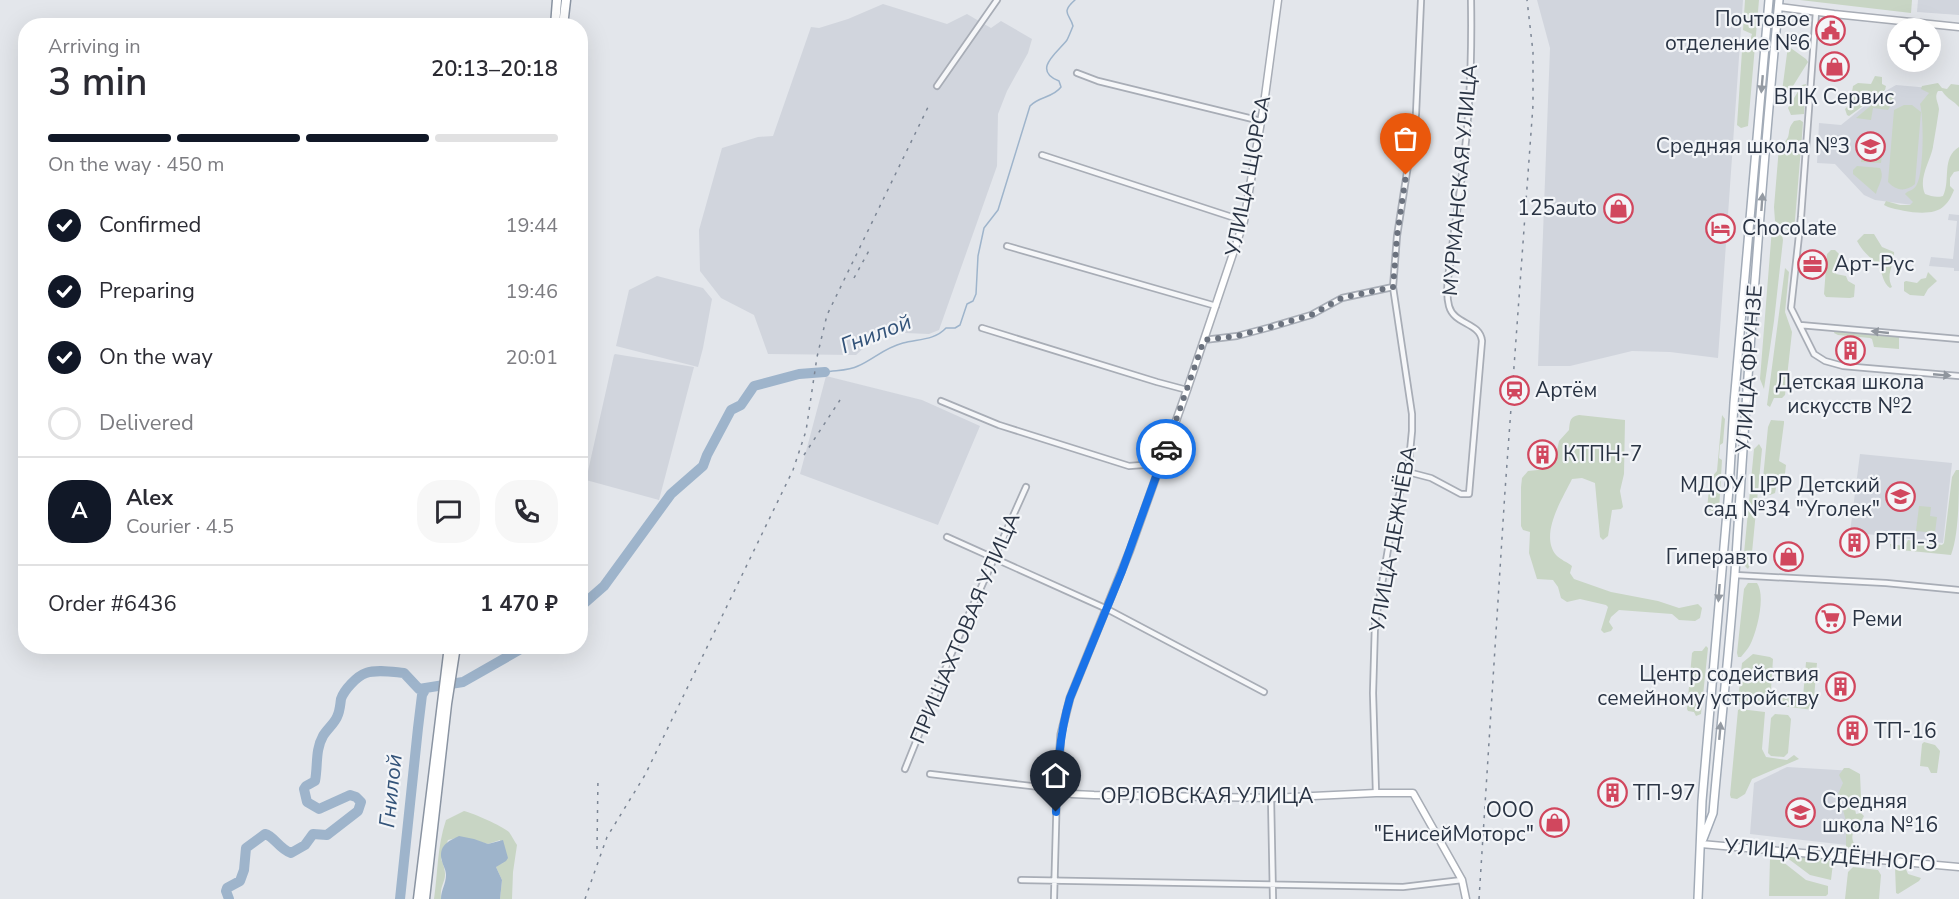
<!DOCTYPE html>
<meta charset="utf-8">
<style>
body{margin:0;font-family:"Nunito Sans",sans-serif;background:#f7f7f7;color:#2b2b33;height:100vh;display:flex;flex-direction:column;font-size:22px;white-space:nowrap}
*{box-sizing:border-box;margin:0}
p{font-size:20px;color:#7c7c81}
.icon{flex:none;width:33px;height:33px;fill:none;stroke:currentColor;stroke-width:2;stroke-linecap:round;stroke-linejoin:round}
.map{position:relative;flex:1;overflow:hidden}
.sheet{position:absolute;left:18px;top:18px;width:570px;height:636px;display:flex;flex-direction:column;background:#fff;border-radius:24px;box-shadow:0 6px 24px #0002}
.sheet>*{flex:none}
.buttons{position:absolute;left:1887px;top:18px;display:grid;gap:12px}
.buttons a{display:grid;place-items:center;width:54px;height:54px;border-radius:50%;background:#fff;box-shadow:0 6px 24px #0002;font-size:30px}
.pin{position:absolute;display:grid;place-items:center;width:51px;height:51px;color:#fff;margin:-62px -26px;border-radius:50% 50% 50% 0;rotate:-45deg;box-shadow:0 0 6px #0007}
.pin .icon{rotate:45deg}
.courier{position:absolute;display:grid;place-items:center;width:60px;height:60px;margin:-30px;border:4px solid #1a73e8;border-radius:50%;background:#fff;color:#222;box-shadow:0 2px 8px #0007}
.headline em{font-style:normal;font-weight:600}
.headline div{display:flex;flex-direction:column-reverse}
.headline{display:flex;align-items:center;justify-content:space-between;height:102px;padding:0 30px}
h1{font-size:39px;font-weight:600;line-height:45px}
.bar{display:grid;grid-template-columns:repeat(4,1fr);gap:9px 6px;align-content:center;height:72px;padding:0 30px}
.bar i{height:8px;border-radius:4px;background:#e1e1e2}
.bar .selected{background:#111827}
.bar p{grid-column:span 4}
.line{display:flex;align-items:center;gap:15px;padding:0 30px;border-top:2px solid #e1e1e2}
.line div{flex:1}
.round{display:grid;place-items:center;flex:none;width:63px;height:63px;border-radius:24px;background:#f7f7f7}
ol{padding:0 30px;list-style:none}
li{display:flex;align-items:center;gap:18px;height:66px}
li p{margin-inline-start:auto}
li .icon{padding:6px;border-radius:50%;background:#111827;color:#fff;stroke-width:4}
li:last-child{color:#7c7c81}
li i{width:33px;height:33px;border:3px solid #e1e1e2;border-radius:50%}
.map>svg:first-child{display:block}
</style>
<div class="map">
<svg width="1959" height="899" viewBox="0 0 1959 899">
<rect width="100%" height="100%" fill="#e3e6eb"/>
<path fill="#d1d5dd" d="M 1537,0 L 1743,0 L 1718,358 L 1670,352 L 1632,351 L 1570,366 L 1538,366 L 1550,48 Z
M 1918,0 L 1959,0 L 1959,15 L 1917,12 Z
M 883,4 L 947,24 L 967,14 L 991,28 L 1001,21 L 1032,39 L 1028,53 L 1007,91 L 998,114 L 997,166 L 939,330 L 929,334 L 881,332 L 856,355 L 768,354 L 754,315 L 721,298 L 700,271 L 699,230 L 722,148 L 758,137 L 773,136 L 811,27 L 819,28 L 848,19 Z
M 1896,85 L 1930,88 L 1920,206 L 1875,200 L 1864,195 L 1835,164 L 1817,163 L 1819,123 L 1841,125 L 1877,96 Z
M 1949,214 L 1959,215 L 1959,271 L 1954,271 L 1954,268 L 1929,266 L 1931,257 L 1953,259 L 1957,221 L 1948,220 Z
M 657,276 L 703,288 L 712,299 L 703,348 L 698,367 L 616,346 L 629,290 Z
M 615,354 L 694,367 L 659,500 L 586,480 L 614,355 Z
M 826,376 L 922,400 L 980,426 L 938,525 L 800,474 Z
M 1860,454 L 1952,463 L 1943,543 L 1850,532 Z
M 1787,767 L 1854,771 L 1847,845 L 1750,834 L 1754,783 Z"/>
<path fill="#c8d5c4" d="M 1745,0 L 1759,0 L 1748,126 L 1741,128 L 1737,125 L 1742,51 L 1747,49 L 1752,34 L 1743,30 Z
M 1800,0 L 1912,0 L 1911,13 Z
M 1788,46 L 1806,59 L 1808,62 L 1783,102 L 1781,99 Z
M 1875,76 L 1882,77 L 1882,84 L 1886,86 L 1885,90 L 1849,116 L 1847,115 L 1845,109 L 1850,104 L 1853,86 L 1858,83 L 1871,84 Z
M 1938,83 L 1942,88 L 1947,89 L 1951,84 L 1959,85 L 1959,107 C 1953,100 1948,100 1942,91 L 1938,91 C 1934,98 1938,101 1939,109 C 1939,111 1934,142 1933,147 C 1930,162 1918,178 1925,194 C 1931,196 1936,198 1943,196 C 1951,180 1941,158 1959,147 L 1959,171 L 1954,172 L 1950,178 L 1950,186 L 1954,190 C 1952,195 1949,202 1944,206 C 1932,218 1902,211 1888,207 L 1884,205 L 1886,201 L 1900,205 L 1910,205 L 1913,202 L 1905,194 C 1908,190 1913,191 1916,186 C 1924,175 1924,117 1920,104 L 1929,93 L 1921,89 L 1922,86 Z
M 1806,84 L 1804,114 L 1791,115 L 1788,108 L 1802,85 Z
M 1893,91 L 1894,91 L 1893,102 L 1888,110 L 1873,108 L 1871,120 L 1856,118 L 1880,98 Z
M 1904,105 L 1912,105 L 1921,112 L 1915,184 C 1906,192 1896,191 1888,182 L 1894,110 Z
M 1800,120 L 1803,122 L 1802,136 L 1794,232 L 1792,233 L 1775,221 L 1774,207 L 1779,147 C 1795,135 1784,133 1794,121 Z
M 1863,141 L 1881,142 L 1883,147 L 1881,163 L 1861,162 Z
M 1857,166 L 1880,168 C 1885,178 1878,185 1876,194 L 1853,174 L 1853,170 Z
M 1772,228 L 1782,235 L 1783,240 L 1774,321 L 1764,389 L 1760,379 Z
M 1864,234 L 1874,234 L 1882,247 L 1894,252 C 1895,265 1885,273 1892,287 L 1890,288 C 1883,283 1883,275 1879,267 C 1871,257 1864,254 1857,241 Z
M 1831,250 L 1835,250 L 1839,254 L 1836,274 L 1846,276 L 1848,281 L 1855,285 L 1854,297 L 1850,298 L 1826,297 L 1824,294 L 1827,254 Z
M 1785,268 L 1789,272 L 1785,312 L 1792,332 L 1785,395 L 1782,398 L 1774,398 L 1770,407 L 1767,405 Z
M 1928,272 L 1937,281 L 1928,289 L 1924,296 L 1910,295 L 1904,291 L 1904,282 L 1906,281 L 1917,283 L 1921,279 L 1926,278 Z
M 1835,330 L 1899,336 L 1899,349 L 1874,347 L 1872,339 L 1870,338 L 1838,335 L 1834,333 Z
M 1579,415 L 1625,420 L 1624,474 L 1620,491 L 1623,507 L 1621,509 L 1612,510 L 1608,536 L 1603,540 L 1600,537 L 1595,483 L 1582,478 L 1572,479 C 1563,498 1539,534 1556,555 C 1561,560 1567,562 1572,566 L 1570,573 L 1574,579 L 1611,592 L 1658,601 L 1679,608 L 1698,604 L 1702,608 L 1700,618 L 1695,621 L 1679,620 L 1672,614 L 1619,610 L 1611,617 L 1609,622 L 1613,628 L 1611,631 L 1604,633 L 1601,630 L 1608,607 L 1606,605 L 1580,599 L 1567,602 L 1561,598 L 1558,587 L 1553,580 L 1537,579 L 1529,553 L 1530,532 L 1523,530 L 1521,526 L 1521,487 L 1522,478 L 1528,471 L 1548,469 L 1554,465 L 1559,441 L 1569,430 C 1570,420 1570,417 1579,415 Z
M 1722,415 L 1725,419 L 1723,443 L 1720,445 L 1719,458 L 1722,460 L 1719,510 L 1716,512 L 1707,509 L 1710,479 L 1717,471 Z
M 1771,420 L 1784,421 L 1784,423 L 1779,461 L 1786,465 L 1784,482 L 1777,483 L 1775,493 L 1770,495 L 1762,489 L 1768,427 Z
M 1759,444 L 1762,449 L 1751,563 L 1748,569 L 1743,564 L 1754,449 Z
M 1956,470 L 1959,470 C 1959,495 1959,534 1951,555 L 1891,549 L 1890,544 L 1905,546 L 1908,540 L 1942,545 L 1944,543 L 1952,477 Z
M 1919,506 L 1931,507 L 1930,516 L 1937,517 L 1935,533 L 1916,531 Z
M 1748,583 L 1757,583 C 1766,596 1757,631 1750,645 C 1748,649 1744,653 1741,657 L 1738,657 L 1737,653 L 1744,589 Z
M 1706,646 L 1708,648 L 1701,714 L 1696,716 L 1694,712 L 1688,711 L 1687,709 L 1692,653 L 1694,651 L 1702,651 Z
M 1753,654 L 1770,657 L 1773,659 L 1770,705 L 1742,704 L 1738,701 L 1742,663 Z
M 1806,662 L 1817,663 L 1813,710 L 1774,705 L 1775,696 L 1803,697 Z
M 1740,709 L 1765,712 L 1762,749 L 1766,757 L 1787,760 L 1794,755 L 1799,759 L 1752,779 L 1745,794 L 1737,799 L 1731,798 L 1730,795 L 1738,710 Z
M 1775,714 L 1788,715 L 1791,719 L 1788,753 L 1784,757 L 1771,756 L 1768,753 L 1771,718 Z
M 1924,742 L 1935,745 L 1940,751 L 1937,773 L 1931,773 L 1928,767 L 1920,766 L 1922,744 Z
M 1844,768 L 1849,768 L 1860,774 L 1861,797 L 1865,801 L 1864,804 L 1855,809 L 1856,814 L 1861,813 L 1864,816 C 1859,827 1847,833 1855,845 L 1852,851 L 1846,848 L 1846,821 L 1843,810 L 1847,802 L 1838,794 L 1843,783 L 1839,775 Z
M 464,811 C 473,813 502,826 509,832 C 512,836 514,841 517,845 L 513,872 L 512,899 L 500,899 L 502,880 L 496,867 L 498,864 L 503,863 L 500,840 L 488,844 C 473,840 463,835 448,840 L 441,859 C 451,882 439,880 441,899 L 434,899 C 438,872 437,847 446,820 Z
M 1773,854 L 1806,880 L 1828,886 L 1828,894 L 1826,896 L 1769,896 L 1770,858 Z
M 1787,854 L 1831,859 L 1833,863 L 1831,880 L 1810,875 L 1786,857 Z
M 1898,865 L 1905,867 L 1908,874 L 1921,878 L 1919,881 L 1898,894 L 1896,893 L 1895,867 Z
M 1853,867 L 1878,870 L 1881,875 L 1879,899 L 1845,899 L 1848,872 Z"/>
<path fill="#9eb4cb" d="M 459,836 L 474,839 L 488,844 L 503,840 L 508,858 L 506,861 L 496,867 L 502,880 L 500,899 L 441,899 C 441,890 446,884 446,875 C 446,869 443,866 442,861 C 438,846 448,841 459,836 Z"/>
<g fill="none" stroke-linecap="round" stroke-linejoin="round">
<path stroke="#9eb4cb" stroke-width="1.5" d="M 825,372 C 835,370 849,371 858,366 C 874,359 884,348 903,343 C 919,339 935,340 946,328 L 955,328 L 960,325 L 967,304 L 973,301 L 976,294 L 978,256 L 984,228 L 998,210 L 1030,106 C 1039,96 1053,98 1061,87 L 1059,81 C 1031,70 1058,52 1067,40 C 1069,36 1071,31 1073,26 C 1070,14 1060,13 1075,0"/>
<path stroke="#9eb4cb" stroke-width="10" d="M 580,607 L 604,586 L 671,494 L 703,466 L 707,455 L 731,410 L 741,405 L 754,386 L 799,374 L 825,372
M 229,899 L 226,891 L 227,888 L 240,881 L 244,870 L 246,848 L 265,834 C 274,836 279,849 291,853 L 305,845 L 313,834 L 327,835 L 358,811 L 361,802 L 356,797 L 350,795 L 319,809 L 307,802 L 304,789 L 306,786 L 315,781 C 318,766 315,750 323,736 C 327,729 334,724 337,717 C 340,711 340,706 341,699 C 344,690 357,676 366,673 C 377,669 393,672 404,673 L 419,689 L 463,682 L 526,646
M 400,899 L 418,728 L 422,695 L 426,688"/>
<defs>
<path id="street" d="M 1816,12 L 1801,217 L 1791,308 L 1814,354 L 1825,361 L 1843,366 L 1959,376
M 1077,73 L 1098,81 L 1261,121
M 937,86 L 997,0
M 1042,155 L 1244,221
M 1007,246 L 1216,306
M 1800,325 L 1959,339
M 982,328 L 1157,382 L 1187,390
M 1204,340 L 1237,336 L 1271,327 L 1311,315 L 1342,298 L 1393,287
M 941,401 L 999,425 L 1129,466 L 1142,465 L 1164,455
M 1408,472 L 1431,478 L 1461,494 L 1469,494 L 1482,341 C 1480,322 1454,325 1449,306 C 1445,291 1449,272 1451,256 C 1454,229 1459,201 1462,174 C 1470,116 1472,58 1471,0
M 947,537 L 1107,609 L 1264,692
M 1735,575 L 1886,583 L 1959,590
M 905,769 L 953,650 L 1026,487
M 930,774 L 1057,789 L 1054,899
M 1376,793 L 1373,693 L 1375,624 L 1396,503 L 1408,472 L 1412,431 L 1412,414 L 1393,287 L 1397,236 L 1416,114 L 1421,0
M 1271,798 L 1273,899
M 1021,880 L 1403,887 L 1462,880"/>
<path id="secondary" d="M 1278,0 L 1264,104 L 1244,221 L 1187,390 L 1130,550 L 1070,698 L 1061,734 L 1057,789 L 1072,794 L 1094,795 L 1271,798 L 1376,793 L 1413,793 L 1462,880 L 1466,899
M 1779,7 L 1834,14 L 1959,27
M 1701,844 L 1959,867"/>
<path id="primary" d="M 1703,839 L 1713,813 C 1720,733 1729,653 1735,573 C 1747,382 1760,191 1779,0
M 1698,899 L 1702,801 L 1729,489 L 1734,403 L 1769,0"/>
<path id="highway" d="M 555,26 L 557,0
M 563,26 L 566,0
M 418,899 L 449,646
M 425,899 L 447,704 L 456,646"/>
</defs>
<use href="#street" stroke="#a8adb6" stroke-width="8"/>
<use href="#secondary" stroke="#a8adb6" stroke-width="9"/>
<use href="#primary" stroke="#a2abb7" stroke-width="10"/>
<use href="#highway" stroke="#8a94a2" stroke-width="11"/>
<use href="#street" stroke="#f6f7f9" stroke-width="4.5"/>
<use href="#secondary" stroke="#fff" stroke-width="6"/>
<use href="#primary" stroke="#fff" stroke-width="7"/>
<use href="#highway" stroke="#fff" stroke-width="8"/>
<path stroke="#7c8695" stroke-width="1.5" stroke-dasharray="3 6" stroke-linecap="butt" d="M 854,278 L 871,247
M 804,455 L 840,400
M 597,849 L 598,777
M 585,899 L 607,837 L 645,775 L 793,470 L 806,431 L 817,357 L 827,315 L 930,103
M 1479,899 L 1505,491 L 1533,105 L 1533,52 L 1527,0"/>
</g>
<defs><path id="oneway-solid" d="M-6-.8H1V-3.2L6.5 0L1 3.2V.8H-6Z" transform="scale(1.5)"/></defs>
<g fill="#949aa2">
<use href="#oneway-solid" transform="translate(1762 84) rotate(95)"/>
<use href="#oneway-solid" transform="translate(1762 202) rotate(-86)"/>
<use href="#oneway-solid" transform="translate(1719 593) rotate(94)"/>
<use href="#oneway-solid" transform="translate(1720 731) rotate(-85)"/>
</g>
<g fill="#90969e">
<use href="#oneway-solid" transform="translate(1880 332) rotate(-174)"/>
<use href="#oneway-solid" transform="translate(1942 375) rotate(5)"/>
</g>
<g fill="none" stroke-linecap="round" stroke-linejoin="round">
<path stroke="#6b727e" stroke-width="6" stroke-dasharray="0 10.8" d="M 1166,449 L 1204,340 L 1237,336 L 1271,327 L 1311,315 L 1342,298 L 1393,287 L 1397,236 L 1406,175"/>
<path stroke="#1a73e8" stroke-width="8" d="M 1056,812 C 1057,774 1059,735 1070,698 L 1122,571 L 1166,449"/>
</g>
<defs>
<symbol id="civic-ring" viewBox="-11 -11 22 22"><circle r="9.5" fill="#f3f5f8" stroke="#d1475e" stroke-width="1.5"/><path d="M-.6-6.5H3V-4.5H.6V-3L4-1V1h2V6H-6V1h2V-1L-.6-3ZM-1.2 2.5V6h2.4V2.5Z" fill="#d1475e"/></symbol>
<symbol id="shop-ring" viewBox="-11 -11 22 22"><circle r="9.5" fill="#f3f5f8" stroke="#d1475e" stroke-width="1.5"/><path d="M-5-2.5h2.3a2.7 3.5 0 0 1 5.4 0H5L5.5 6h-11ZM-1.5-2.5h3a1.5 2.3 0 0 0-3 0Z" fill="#d1475e"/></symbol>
<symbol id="school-ring" viewBox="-11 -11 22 22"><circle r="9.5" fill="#f3f5f8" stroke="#d1475e" stroke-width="1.5"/><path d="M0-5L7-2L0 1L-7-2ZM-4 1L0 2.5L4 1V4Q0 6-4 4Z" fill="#d1475e"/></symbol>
<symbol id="hotel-ring" viewBox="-11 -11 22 22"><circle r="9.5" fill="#f3f5f8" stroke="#d1475e" stroke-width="1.5"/><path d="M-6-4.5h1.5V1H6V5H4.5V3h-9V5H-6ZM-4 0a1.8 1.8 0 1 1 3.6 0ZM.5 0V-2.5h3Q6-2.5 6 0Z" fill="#d1475e"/></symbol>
<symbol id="office-ring" viewBox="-11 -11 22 22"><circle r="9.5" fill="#f3f5f8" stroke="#d1475e" stroke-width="1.5"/><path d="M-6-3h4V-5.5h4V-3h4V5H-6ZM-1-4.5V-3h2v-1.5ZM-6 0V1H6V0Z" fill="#d1475e"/></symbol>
<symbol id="building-ring" viewBox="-11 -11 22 22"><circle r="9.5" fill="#f3f5f8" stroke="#d1475e" stroke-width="1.5"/><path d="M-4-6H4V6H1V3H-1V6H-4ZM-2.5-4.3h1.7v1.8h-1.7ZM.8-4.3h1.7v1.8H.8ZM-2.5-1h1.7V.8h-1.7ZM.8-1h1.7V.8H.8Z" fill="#d1475e"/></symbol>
<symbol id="station-ring" viewBox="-11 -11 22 22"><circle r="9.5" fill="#f3f5f8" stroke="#d1475e" stroke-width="1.5"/><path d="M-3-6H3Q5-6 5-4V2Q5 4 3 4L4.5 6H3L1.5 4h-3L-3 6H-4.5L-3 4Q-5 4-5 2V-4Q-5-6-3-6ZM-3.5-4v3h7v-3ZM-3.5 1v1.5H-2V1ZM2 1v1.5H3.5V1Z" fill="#d1475e"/></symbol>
<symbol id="supermarket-ring" viewBox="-11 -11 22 22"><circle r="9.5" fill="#f3f5f8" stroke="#d1475e" stroke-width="1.5"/><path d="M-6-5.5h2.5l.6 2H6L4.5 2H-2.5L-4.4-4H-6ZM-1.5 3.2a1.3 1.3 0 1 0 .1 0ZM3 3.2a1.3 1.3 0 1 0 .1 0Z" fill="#d1475e"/></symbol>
</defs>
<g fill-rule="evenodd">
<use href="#civic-ring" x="1814" y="14" width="33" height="33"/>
<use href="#shop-ring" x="1818" y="50" width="33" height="33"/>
<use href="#school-ring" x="1854" y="130" width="33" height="33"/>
<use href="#shop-ring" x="1602" y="192" width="33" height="33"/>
<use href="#hotel-ring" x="1704" y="212" width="33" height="33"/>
<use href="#office-ring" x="1796" y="248" width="33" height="33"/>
<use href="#building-ring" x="1834" y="334" width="33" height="33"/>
<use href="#station-ring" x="1498" y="374" width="33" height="33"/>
<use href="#building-ring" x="1526" y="438" width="33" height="33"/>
<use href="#school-ring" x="1884" y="480" width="33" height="33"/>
<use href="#building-ring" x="1838" y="526" width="33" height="33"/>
<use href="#shop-ring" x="1772" y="540" width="33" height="33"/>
<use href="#supermarket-ring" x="1814" y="602" width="33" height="33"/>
<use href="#building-ring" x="1824" y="670" width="33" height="33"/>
<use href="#building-ring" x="1836" y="714" width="33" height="33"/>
<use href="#building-ring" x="1596" y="776" width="33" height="33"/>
<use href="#school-ring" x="1784" y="796" width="33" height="33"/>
<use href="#shop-ring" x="1538" y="806" width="33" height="33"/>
</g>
<g text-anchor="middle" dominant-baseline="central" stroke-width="4.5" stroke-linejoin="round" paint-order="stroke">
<g font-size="21" fill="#2a3444" stroke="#f3f5f8" text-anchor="start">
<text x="1810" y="19" text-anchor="end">Почтовое<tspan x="1810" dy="24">отделение №6</tspan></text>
<text x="1834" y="97" text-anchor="middle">ВПК Сервис</text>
<text x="1850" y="146" text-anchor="end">Средняя школа №3</text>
<text x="1597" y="208" text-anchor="end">125auto</text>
<text x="1742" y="228">Chocolate</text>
<text x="1834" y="264">Арт-Рус</text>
<text x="1850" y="382" text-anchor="middle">Детская школа<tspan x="1850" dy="24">искусств №2</tspan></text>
<text x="1535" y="390">Артём</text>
<text x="1563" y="454">КТПН-7</text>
<text x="1880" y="485" text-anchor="end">МДОУ ЦРР Детский<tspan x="1880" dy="24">сад №34 "Уголек"</tspan></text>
<text x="1875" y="542">РТП-3</text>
<text x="1768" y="557" text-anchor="end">Гиперавто</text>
<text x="1852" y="619">Реми</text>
<text x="1819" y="674" text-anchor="end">Центр содействия<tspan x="1819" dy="24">семейному устройству</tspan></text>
<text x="1874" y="731">ТП-16</text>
<text x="1633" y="793">ТП-97</text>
<text x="1822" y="801">Средняя<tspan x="1822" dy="24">школа №16</tspan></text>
<text x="1534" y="810" text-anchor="end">ООО<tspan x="1534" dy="24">"ЕнисейМоторс"</tspan></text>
</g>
<g font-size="21" fill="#2a3444" stroke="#f3f5f8">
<text transform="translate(1248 176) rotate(-79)">УЛИЦА ЩОРСА</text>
<text transform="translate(1460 180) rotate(-85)">МУРМАНСКАЯ УЛИЦА</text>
<text transform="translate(1749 369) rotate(-86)">УЛИЦА ФРУНЗЕ</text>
<text transform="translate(1393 539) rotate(-80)">УЛИЦА ДЕЖНЁВА</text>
<text transform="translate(965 628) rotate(-67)">ПРИШАХТОВАЯ УЛИЦА</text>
<text x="1207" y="796">ОРЛОВСКАЯ УЛИЦА</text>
<text transform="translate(1830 855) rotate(5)">УЛИЦА БУДЁННОГО</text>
</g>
<g font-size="22" font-style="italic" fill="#335379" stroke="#f3f5f8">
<text transform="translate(876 334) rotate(-21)">Гнилой</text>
<text transform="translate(391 791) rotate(-84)">Гнилой</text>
</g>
</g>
</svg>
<div class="buttons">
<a><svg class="icon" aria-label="locate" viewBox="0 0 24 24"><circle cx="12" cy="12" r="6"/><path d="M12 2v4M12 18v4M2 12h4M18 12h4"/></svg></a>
</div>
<div class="pin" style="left:1406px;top:175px;background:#ea580c"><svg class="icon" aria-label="bag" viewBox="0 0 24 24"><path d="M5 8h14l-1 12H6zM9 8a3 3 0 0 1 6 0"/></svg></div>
<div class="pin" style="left:1056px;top:812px;background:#1f2937"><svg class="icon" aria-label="home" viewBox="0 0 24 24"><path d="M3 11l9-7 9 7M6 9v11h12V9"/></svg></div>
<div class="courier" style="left:1166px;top:449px"><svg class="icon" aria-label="car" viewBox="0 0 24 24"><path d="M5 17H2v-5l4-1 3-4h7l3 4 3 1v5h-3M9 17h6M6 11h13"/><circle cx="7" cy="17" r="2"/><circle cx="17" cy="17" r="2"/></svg></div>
<section class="sheet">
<div class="headline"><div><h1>3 min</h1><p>Arriving in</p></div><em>20:13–20:18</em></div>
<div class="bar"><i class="selected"></i><i class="selected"></i><i class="selected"></i><i></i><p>On the way · 450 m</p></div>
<ol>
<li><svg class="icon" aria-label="check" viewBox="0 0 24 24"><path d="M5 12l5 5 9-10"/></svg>Confirmed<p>19:44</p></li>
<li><svg class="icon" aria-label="check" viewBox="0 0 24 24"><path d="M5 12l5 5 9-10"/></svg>Preparing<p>19:46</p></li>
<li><svg class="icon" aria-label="check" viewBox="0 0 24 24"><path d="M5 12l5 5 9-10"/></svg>On the way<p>20:01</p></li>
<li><i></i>Delivered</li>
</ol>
<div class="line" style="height:108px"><b class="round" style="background:#111827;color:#fff">A</b><div><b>Alex</b><p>Courier · 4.5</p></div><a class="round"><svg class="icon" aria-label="chat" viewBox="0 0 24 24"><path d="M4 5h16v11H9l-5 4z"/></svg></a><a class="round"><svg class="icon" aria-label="phone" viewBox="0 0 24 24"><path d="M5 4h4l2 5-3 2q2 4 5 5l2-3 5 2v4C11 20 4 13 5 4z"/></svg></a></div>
<div class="line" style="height:78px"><div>Order #6436</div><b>1 470 ₽</b></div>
</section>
</div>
